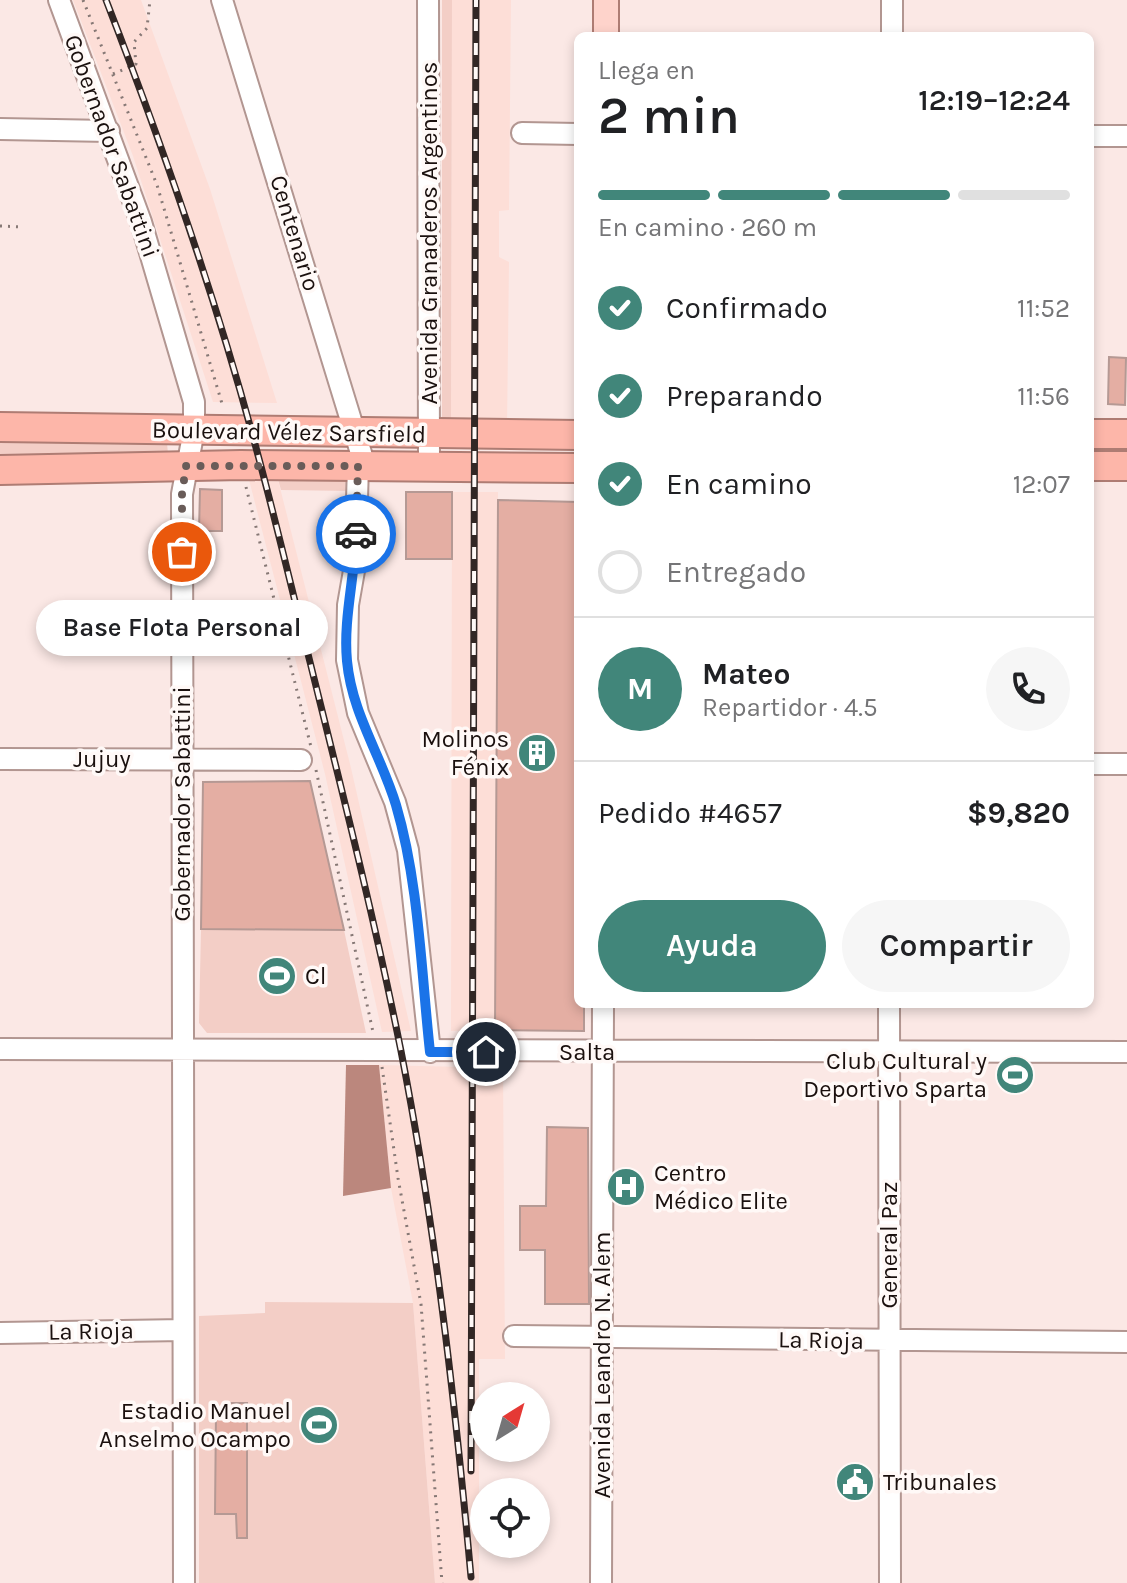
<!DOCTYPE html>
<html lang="es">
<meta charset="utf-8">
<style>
body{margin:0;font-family:Karla,sans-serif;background:#f6f6f6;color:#202124;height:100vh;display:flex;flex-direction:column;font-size:30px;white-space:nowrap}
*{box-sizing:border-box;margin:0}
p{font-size:26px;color:#757577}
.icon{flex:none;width:44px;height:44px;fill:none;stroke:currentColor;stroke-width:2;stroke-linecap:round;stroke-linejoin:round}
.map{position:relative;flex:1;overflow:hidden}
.sheet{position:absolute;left:574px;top:32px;width:520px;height:976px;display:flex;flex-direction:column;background:#fff;border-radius:12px;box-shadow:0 4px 12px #0003}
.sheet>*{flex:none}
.needle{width:52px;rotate:37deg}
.buttons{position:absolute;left:470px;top:1382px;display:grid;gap:16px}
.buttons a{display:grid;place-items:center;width:80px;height:80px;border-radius:50%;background:#fff;box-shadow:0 4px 12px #0003;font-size:40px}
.pin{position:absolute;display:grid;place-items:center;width:68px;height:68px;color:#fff;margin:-34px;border:4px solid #fff;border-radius:50%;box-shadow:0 2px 8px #0007}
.courier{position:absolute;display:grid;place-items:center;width:80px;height:80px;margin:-40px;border:6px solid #1a73e8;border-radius:50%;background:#fff;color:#222;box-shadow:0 2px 10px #0007}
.bubble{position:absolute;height:56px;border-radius:28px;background:#fff;box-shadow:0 4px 12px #0003;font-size:26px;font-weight:600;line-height:56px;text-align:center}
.summary em{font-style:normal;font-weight:600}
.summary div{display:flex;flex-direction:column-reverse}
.summary{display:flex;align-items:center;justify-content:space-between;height:136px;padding:0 24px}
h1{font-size:52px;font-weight:600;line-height:60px}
.bar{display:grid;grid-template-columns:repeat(4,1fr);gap:12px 8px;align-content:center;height:96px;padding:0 24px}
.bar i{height:10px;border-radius:6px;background:#e0e0e0}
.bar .selected{background:#41867a}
.bar p{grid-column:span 4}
.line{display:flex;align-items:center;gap:20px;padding:0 24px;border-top:2px solid #e0e0e0}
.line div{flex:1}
.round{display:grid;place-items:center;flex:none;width:84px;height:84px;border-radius:42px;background:#f6f6f6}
ol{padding:0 24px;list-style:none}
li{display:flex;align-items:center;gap:24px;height:88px}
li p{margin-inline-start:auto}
li .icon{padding:8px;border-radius:50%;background:#41867a;color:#fff;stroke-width:4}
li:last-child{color:#757577}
li i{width:44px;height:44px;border:4px solid #e0e0e0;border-radius:50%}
.primary-button{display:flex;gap:16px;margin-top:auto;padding:16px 24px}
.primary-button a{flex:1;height:92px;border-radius:48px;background:#41867a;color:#fff;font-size:32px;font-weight:600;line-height:92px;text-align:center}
.primary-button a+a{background:#f6f6f6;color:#202124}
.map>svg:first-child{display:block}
</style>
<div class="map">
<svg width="1127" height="1583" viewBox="0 0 1127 1583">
<rect width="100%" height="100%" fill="#fbe8e5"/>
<path fill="#fdded7" d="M 73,0 L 141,0 L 210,189 L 277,403 L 213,402 L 133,156 Z
M 452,0 L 511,0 L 509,210 L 499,211 L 499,257 L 509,262 L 507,427 L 451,427 Z
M 247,472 L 276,472 L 351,768 L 411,1031 L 382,1032 L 325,774 Z
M 452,492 L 498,492 L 495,1030 L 451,1031 Z
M 379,1065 L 503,1068 L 505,1359 L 479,1359 L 479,1583 L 435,1583 L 413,1303 L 391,1188 Z"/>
<path fill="#f3cec6" d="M 442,0 L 452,0 L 451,427 L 442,423 Z
M 0,435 L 167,443 L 168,454 L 0,461 Z
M 276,472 L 350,474 L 353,491 L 281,490 Z
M 201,929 L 344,930 L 366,1033 L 207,1033 L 199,1023 Z
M 265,1302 L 413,1303 L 435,1583 L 199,1583 L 199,1316 L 265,1313 Z"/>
<path fill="#bb877d" d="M 346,1065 L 379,1065 L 391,1188 L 343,1196 Z"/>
<path fill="#e4aea3" stroke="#b59994" stroke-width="2" d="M 1109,357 L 1126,358 L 1125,405 L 1108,404 Z
M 200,489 L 222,490 L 222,531 L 199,531 Z
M 406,492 L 452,492 L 452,559 L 406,559 Z
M 498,500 L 578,502 L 578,1004 L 584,1004 L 584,1031 L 495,1030 Z
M 310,781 L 344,930 L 201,929 L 203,782 Z
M 547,1127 L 588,1128 L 589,1304 L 545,1304 L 545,1250 L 520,1250 L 520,1206 L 546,1206 Z
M 225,1403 L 247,1403 L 247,1538 L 237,1538 L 236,1514 L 215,1514 L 216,1413 L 225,1414 Z"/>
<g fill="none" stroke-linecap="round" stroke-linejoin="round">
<defs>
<path id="minor" d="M 59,0 L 141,222 L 194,402 L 194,430 L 182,494 L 184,1583
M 222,0 L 365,466
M 428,0 L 429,466
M 892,36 L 892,0
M 0,129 L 109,131
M 522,133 L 578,134
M 1090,136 L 1127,136
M 358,466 L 355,565 L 348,605 L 347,660 L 358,713 L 395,802 L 408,850 L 430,1052
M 0,759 L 301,760
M 1090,764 L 1127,764
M 889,1004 L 890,1583
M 0,1049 L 1127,1052
M 0,1333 L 183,1330
M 514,1336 L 1127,1342
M 601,1583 L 603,1004"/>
<path id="major" d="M 606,36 L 606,0"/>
<path id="highway" d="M 0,427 L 578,435
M 1090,434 L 1127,434
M 1090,466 L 1127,466
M 0,470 L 241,465 L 578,468"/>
</defs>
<use href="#minor" stroke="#b29691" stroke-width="24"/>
<use href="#major" stroke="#ae7c73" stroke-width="28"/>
<use href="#highway" stroke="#ae7c73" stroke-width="32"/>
<path stroke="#867875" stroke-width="3" stroke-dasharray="2 6" stroke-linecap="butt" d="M 83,0 L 157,185 L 223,407
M 113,74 L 136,64 L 134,42 L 147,28 L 150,0
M 0,226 L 22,227
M 246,487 L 311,747
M 316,770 L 373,1032
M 382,1067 L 398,1178 L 421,1304 L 442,1583"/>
<use href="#minor" stroke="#fff" stroke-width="20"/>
<use href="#major" stroke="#fed3cb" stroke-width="24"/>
<use href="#highway" stroke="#fdb6a9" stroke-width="28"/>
<defs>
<path id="rail" d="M 106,0 C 161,142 212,286 252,433 C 273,509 291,586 310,662 C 342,791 375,921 401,1051 C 435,1225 455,1401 471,1577
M 471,1471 L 476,0"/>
</defs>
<use href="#rail" stroke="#322725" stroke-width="7"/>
<use href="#rail" stroke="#fff9f7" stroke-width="4" stroke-dasharray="12" stroke-linecap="butt"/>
</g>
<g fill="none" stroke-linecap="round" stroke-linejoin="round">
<path stroke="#695c59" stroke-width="8" stroke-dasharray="0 14.4" d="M 182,552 L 182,494 L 186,466 L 358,466 L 356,534"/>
<path stroke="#1a73e8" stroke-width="10" d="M 356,534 C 355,577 343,619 347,661 C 352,714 381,755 396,805 C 419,883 421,970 430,1052 L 486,1052"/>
</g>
<defs>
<symbol id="building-disc" viewBox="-11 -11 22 22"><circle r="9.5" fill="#41867a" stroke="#fff9f7"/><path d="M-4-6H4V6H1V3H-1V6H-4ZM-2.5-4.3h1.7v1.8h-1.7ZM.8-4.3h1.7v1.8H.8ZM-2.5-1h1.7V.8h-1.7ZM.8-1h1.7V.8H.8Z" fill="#fff"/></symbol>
<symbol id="stadium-disc" viewBox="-11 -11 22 22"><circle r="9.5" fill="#41867a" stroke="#fff9f7"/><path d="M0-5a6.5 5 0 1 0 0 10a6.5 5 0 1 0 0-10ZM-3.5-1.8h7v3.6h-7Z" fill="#fff"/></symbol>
<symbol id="hospital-disc" viewBox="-11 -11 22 22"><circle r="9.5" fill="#41867a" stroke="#fff9f7"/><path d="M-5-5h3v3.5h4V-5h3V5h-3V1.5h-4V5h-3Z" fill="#fff"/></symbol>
<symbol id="civic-disc" viewBox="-11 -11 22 22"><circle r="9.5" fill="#41867a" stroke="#fff9f7"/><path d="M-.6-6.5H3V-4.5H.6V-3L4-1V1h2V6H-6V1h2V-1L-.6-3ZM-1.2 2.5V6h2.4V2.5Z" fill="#fff"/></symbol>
</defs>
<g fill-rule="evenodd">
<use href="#building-disc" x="515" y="731" width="44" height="44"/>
<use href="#stadium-disc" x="255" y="954" width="44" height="44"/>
<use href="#stadium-disc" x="993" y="1053" width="44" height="44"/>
<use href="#hospital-disc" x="604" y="1165" width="44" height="44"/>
<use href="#stadium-disc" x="297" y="1403" width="44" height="44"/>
<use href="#civic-disc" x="833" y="1460" width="44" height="44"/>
</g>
<g text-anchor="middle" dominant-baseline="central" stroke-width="7" stroke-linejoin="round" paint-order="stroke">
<g font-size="24" fill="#1a100e" stroke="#fff9f7">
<text transform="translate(112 146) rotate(70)">Gobernador Sabattini</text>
<text transform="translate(295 233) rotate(73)">Centenario</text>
<text transform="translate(429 233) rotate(-90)">Avenida Granaderos Argentinos</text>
<text transform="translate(289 432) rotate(1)">Boulevard Vélez Sarsfield</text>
<text x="102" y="759">Jujuy</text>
<text transform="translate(182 804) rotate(-90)">Gobernador Sabattini</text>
<text x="587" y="1052">Salta</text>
<text transform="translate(889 1245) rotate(-90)">General Paz</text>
<text transform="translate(91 1331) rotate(-1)">La Rioja</text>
<text transform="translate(821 1340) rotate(1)">La Rioja</text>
<text transform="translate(602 1365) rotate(-90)">Avenida Leandro N. Alem</text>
</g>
<g font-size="24" fill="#1a100e" stroke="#fff9f7" text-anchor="end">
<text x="509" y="739">Molinos<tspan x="509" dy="28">Fénix</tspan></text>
<text x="305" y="976" text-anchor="start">Cl</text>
<text x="987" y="1061">Club Cultural y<tspan x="987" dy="28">Deportivo Sparta</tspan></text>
<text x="654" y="1173" text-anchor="start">Centro<tspan x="654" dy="28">Médico Elite</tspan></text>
<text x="291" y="1411">Estadio Manuel<tspan x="291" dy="28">Anselmo Ocampo</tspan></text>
<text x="883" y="1482" text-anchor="start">Tribunales</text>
</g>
</g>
</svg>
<div class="buttons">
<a><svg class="needle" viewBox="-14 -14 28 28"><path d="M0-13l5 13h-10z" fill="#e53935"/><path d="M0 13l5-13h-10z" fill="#757577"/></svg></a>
<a><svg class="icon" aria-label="locate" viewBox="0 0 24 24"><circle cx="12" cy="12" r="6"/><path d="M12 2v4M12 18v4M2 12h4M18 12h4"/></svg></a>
</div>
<div class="pin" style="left:182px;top:552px;background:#ea580c"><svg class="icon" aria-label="bag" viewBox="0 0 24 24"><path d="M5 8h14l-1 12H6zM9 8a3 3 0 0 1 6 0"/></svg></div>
<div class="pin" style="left:486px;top:1052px;background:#1f2937"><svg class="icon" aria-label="home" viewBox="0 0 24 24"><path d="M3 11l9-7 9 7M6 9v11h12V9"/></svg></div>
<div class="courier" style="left:356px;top:534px"><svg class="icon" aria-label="car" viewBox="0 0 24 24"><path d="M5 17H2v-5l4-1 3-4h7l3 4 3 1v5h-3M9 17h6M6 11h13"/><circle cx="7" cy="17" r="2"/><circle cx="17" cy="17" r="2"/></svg></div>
<div class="bubble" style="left:36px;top:600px;width:292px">Base Flota Personal</div>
<section class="sheet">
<div class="summary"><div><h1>2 min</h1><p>Llega en</p></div><em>12:19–12:24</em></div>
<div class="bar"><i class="selected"></i><i class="selected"></i><i class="selected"></i><i></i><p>En camino · 260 m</p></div>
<ol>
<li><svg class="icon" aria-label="check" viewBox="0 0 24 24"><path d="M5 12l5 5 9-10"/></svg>Confirmado<p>11:52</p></li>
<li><svg class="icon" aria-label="check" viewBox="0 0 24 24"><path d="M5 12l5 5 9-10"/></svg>Preparando<p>11:56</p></li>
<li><svg class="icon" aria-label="check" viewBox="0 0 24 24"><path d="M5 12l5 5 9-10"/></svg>En camino<p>12:07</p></li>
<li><i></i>Entregado</li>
</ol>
<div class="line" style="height:144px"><b class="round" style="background:#41867a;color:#fff">M</b><div><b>Mateo</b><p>Repartidor · 4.5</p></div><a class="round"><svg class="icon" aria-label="phone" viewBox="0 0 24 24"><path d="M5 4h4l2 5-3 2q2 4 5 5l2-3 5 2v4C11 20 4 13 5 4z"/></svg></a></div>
<div class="line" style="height:104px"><div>Pedido #4657</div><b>$9,820</b></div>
<div class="primary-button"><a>Ayuda</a><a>Compartir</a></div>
</section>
</div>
